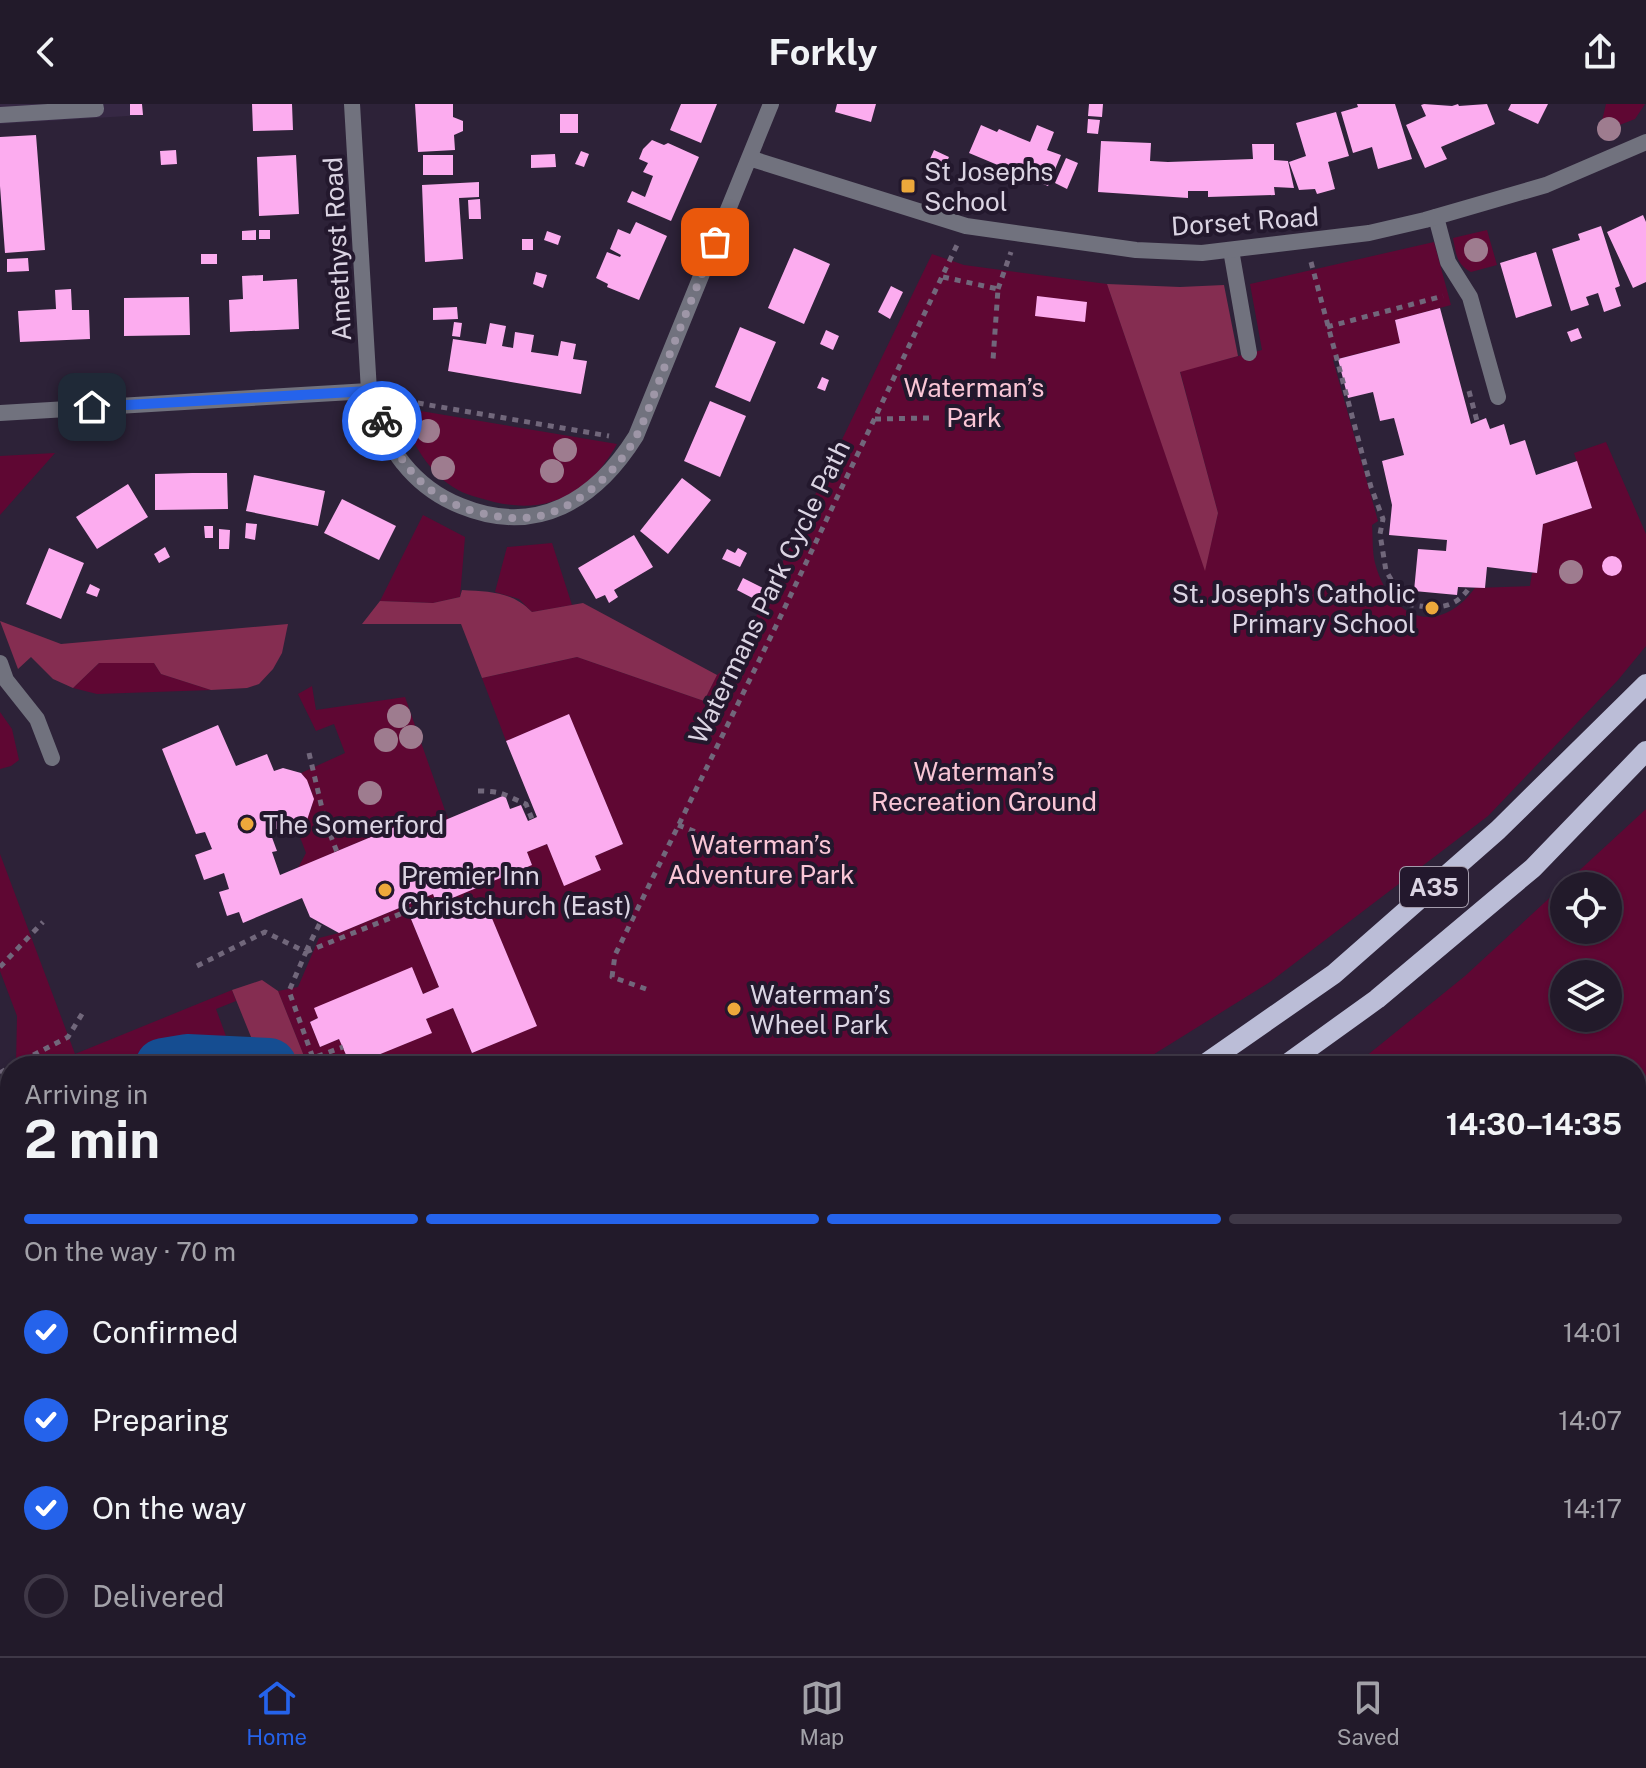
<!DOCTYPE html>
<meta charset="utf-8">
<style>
body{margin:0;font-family:"Public Sans",sans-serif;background:#2a2332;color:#f1f3f6;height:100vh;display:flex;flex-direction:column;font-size:30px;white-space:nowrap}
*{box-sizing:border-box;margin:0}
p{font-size:26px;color:#a2a1a8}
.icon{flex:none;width:44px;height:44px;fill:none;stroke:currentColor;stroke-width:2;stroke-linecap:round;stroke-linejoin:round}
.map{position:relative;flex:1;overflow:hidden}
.side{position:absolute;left:0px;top:952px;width:1646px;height:600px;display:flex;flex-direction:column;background:#221a2a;border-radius:32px 32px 0 0;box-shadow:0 2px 6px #0004,0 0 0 2px #3f3847}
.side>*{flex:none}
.controls{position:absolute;left:1550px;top:768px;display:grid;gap:16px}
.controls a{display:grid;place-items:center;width:72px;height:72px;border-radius:50%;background:#221a2a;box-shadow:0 2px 6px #0004,0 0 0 2px #3f3847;font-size:40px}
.pin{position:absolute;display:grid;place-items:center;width:68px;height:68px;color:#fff;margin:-34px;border-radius:16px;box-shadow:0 4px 12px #0006}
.courier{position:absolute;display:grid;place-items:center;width:80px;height:80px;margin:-40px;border:6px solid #2563eb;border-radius:50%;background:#fff;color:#222;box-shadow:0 2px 10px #0007}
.head em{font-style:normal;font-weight:700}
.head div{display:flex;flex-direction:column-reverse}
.head{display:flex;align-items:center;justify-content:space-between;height:136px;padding:0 24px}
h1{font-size:52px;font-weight:700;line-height:60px}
.bar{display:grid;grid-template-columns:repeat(4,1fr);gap:12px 8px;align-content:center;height:96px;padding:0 24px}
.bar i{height:10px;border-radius:6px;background:#3f3847}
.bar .on{background:#2563eb}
.bar p{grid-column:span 4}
ol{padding:0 24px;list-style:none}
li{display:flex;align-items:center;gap:24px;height:88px}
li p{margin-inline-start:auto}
li .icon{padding:8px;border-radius:50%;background:#2563eb;color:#fff;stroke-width:4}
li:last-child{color:#a2a1a8}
li i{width:44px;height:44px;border:4px solid #3f3847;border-radius:50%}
header{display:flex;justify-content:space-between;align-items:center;height:104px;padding:0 24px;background:#221a2a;font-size:36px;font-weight:700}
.dock{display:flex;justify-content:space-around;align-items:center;height:112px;border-top:2px solid #3f3847;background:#221a2a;font-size:22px;color:#a2a1a8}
.dock a{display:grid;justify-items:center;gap:4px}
.dock .on{color:#2563eb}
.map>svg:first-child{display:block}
</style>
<header><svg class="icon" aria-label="back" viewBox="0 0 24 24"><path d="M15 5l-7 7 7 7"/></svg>Forkly<svg class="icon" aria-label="share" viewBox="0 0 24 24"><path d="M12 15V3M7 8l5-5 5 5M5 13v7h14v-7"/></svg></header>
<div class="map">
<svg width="1646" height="1552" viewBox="0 0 1646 1552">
<rect width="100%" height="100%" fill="#2d2238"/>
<path fill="#362844" d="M 0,0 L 142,0 L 143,11 L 0,20 Z"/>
<path fill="#5f0733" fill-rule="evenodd" d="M 1606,0 L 1645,0 L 1635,15 L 1599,29 Z
M 1487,126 L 1497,161 L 1471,168 C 1456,160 1456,149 1453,134 Z
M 1434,138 L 1451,201 L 1395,216 L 1400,239 L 1333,256 L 1378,417 L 1372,421 C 1373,433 1372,447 1375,459 C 1390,515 1438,534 1475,484 L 1530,482 L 1532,469 L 1537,469 L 1543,420 L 1592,404 L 1574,349 L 1606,338 L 1646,430 L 1646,542 L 1618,576 L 1488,712 L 1270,878 L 1135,962 L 538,962 L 526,960 L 519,962 L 351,962 L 431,929 L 426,915 L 453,904 L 472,949 L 536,922 L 486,800 L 457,812 L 450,795 L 532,761 L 527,748 L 547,740 L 564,781 L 601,766 L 595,752 L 623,740 L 569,611 L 506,637 L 482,574 L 577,553 L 704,597 L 717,571 L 734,558 L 932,150 L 964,161 L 1107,180 L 1205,465 L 1218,409 L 1180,267 L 1262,246 L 1250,180 Z
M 397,303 L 617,340 C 590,389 549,411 494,398 C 480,394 465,391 453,383 C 425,365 410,333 397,303 Z
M 55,349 L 0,411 L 0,352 Z
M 423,411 L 465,433 L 460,493 L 433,499 L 380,497 Z
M 552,439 L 572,501 L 532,508 L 519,495 L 495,488 L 507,443 Z
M 99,559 L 154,559 L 161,570 L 211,586 L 97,590 L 73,584 Z
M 312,582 L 316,606 L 405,593 L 448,715 L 419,727 L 413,715 L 298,764 L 306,749 L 297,725 C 316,708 318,689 301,669 L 345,649 L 334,620 L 316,627 L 298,590 Z
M 0,608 L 12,625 L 19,656 L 11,662 L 0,665 Z
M 1646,705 L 1646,1060 L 1636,1059 L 1636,962 L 1354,962 L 1465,872 ZM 1564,782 L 1608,782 L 1608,826 L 1564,826 ZM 1564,870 L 1608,870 L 1608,914 L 1564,914 Z
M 0,750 L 75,950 L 232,886 L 236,897 L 216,905 L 236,959 L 16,962 L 17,912 L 0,867 Z
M 433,790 L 438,804 L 411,815 L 439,883 L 423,890 L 412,864 L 310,918 L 320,943 L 339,935 L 351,962 L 308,962 L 278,887 L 298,883 L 319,834 L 339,829 Z
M 5,1149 L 10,1166 L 10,1375 L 0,1402 L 0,1153 Z
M 104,1542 L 262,1542 L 249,1552 L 115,1552 Z"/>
<path fill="#852d51" d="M 1107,180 L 1180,183 L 1224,181 L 1238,252 L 1180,268 L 1218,409 L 1205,467 Z
M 462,486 C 491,488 511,487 532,508 L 583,499 L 717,571 L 704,597 L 577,553 L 482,574 L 461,520 L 362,520 L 380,497 L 433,499 L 460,493 Z
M 0,517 L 61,540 L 288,520 L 282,549 L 273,565 L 259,580 L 247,584 L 211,586 L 161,570 L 154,559 L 99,559 L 73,584 L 53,575 L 31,553 L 18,565 Z
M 262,876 L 278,887 L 308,962 L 163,962 L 187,958 L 262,960 L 232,886 Z
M 1636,1059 L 1646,1060 L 1646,1191 L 1636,1191 Z
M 10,1224 L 10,1375 L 0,1402 L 0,1229 Z"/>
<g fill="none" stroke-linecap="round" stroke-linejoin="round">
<path stroke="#154d91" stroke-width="56" d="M 163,962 L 187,958 L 269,962
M 1636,1088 L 1646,1089"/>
</g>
<path fill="#fcacef" d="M 130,0 L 142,0 L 143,11 L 130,11 Z
M 252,0 L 292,0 L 293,26 L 253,27 Z
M 415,0 L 453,0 L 453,13 L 463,17 L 463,27 L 454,31 L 455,46 L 418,48 Z
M 681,0 L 717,0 L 701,39 L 670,26 Z
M 837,0 L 876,0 L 871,18 L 835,8 Z
M 1089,0 L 1103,0 L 1102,13 L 1088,12 Z
M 1357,0 L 1395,0 L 1412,55 L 1378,65 L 1372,43 L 1353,49 L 1341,8 L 1358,3 Z
M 1424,0 L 1452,2 L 1458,0 L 1459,2 L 1487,0 L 1495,20 L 1441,43 L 1447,55 L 1425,64 L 1406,21 L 1426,12 L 1421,1 Z
M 1511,0 L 1548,0 L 1538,20 L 1508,6 Z
M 1336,8 L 1349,52 L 1328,58 L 1335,85 L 1317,90 L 1315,85 L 1299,86 L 1289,58 L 1306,52 L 1296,19 Z
M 560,10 L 578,10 L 578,29 L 560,29 Z
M 1088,15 L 1100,16 L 1098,30 L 1087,29 Z
M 981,21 L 997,28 L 999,25 L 1030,38 L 1037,21 L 1054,28 L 1047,46 L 1061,51 L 1048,82 L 969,49 Z
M 36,31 L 45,146 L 5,149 L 0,82 L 0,33 Z
M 652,36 L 664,41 L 668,39 L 699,53 L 671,117 L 627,98 L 632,87 L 645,93 L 653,72 L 643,68 L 648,59 L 639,55 L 643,45 Z
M 1101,37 L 1151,39 L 1150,57 L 1168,58 L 1253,55 L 1252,40 L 1274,40 L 1274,56 L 1288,57 L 1294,84 L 1274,83 L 1275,91 L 1208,93 L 1208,87 L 1188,87 L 1188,94 L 1098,88 Z
M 176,46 L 177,60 L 161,61 L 160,47 Z
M 934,46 L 949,53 L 945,62 L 930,55 Z
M 581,47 L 589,50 L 584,63 L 575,60 Z
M 555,50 L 556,63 L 531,64 L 531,51 Z
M 296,51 L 299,110 L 259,112 L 257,53 Z
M 423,51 L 453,51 L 453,71 L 423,71 Z
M 1066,54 L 1078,59 L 1067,85 L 1055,79 Z
M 479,78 L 479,93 L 459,94 L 463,155 L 425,158 L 422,81 Z
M 480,95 L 481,115 L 469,115 L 468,96 Z
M 1643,111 L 1646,118 L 1646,178 L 1633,184 L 1607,128 Z
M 636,118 L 667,132 L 639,196 L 607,183 L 608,180 L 596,174 L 607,148 L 620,153 L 621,151 L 610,145 L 618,125 L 630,130 Z
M 1601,122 L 1620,182 L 1615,184 L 1621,202 L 1604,208 L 1598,189 L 1586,193 L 1589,201 L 1571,207 L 1552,145 L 1580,136 L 1578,130 Z
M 256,126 L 256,136 L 242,136 L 242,127 Z
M 259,126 L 270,126 L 270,135 L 259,135 Z
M 547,127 L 561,132 L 558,141 L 544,136 Z
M 522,135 L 533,135 L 533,146 L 522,146 Z
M 794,144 L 830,160 L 804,220 L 768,204 Z
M 1536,148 L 1552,202 L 1516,214 L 1500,159 Z
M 201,150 L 217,150 L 217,160 L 201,160 Z
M 28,154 L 29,167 L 7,168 L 7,155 Z
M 536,168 L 547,171 L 543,184 L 533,180 Z
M 263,171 L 263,177 L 297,175 L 299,225 L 230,228 L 229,196 L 243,195 L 242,172 Z
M 891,182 L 903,188 L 890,215 L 878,208 Z
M 71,185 L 72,206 L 89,206 L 90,235 L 20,238 L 18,207 L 56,205 L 55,186 Z
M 1037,192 L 1087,198 L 1085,218 L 1035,212 Z
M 189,193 L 190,231 L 124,232 L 124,194 Z
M 457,203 L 458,215 L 433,216 L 433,204 Z
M 1440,204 L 1471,320 L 1486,314 L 1490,325 L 1504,320 L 1510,341 L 1525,336 L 1536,371 L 1577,357 L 1592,404 L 1543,420 L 1537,469 L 1487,463 L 1485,484 L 1458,483 L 1457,491 L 1414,487 L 1418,445 L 1446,447 L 1447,436 L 1389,431 L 1392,401 L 1382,357 L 1404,351 L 1394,314 L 1380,317 L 1373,288 L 1348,294 L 1338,255 L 1400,239 L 1395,216 Z
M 454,218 L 462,219 L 460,233 L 452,232 Z
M 490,219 L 506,222 L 502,242 L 513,244 L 515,228 L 534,231 L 531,248 L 558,252 L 561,237 L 576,240 L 573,255 L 587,257 L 581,290 L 448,267 L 453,235 L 486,240 Z
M 740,223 L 776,238 L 750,298 L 715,283 Z
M 1578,224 L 1582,234 L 1571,238 L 1567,228 Z
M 826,226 L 839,232 L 833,246 L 820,240 Z
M 822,273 L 829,276 L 825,287 L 817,284 Z
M 710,297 L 746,312 L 720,373 L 684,357 Z
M 192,369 L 227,369 L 228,405 L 155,406 L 155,370 Z
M 254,371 L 325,387 L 318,422 L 246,407 Z
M 682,374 L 711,396 L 668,450 L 640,427 Z
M 128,380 L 148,413 L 97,445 L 76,413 Z
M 342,395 L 396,422 L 379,456 L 324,429 Z
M 246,419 L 257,420 L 255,436 L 245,434 Z
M 204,422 L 213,422 L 213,434 L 205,434 Z
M 219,425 L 230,426 L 229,445 L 219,445 Z
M 634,431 L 653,463 L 614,486 L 618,493 L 609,499 L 605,491 L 596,495 L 578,464 Z
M 165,443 L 170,453 L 159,459 L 154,450 Z
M 49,444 L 84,459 L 61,515 L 26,500 Z
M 738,444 L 747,449 L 740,463 L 722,455 L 727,445 L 735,449 Z
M1602 462a10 10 0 1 1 20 0a10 10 0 1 1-20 0Z
M 743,474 L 769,487 L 762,499 L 737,486 Z
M 90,480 L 100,485 L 97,493 L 86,489 Z
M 569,610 L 623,740 L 595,752 L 601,766 L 564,782 L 547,740 L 527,748 L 532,761 L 450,795 L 457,812 L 486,800 L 537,922 L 472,949 L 453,904 L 426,915 L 432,929 L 351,962 L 339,935 L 320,943 L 310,918 L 318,914 L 314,904 L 412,863 L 423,890 L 439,883 L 411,815 L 438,804 L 433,790 L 339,829 L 310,813 L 302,794 L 243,819 L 239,808 L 227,812 L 219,788 L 229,785 L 224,769 L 204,776 L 195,751 L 212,745 L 205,728 L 196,730 L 162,645 L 218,621 L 236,662 L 267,650 L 274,667 L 283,664 L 301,669 L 307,676 L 314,695 L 307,716 L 297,725 L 277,725 L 270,728 L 277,747 L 272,748 L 280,771 L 414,715 L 419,727 L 505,691 L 510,705 L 521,701 L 528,717 L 537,713 L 506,637 Z
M 803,1542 L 1223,1542 L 1226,1551 L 806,1552 Z"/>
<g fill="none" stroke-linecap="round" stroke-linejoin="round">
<path stroke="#71677b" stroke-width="5" stroke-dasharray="6 6" stroke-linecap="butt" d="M 1311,158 L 1371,383 L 1383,415 L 1380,430 L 1386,467 L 1406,500 C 1431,504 1453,508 1469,484
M 943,173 L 998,185 L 993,256
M 998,185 L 1011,148
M 1327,223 L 1443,192
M 1469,287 L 1477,317
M 394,295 L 609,332
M 875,315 L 929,314
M 309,649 L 325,717 L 337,748
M 478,687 C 503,687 504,691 526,700 L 532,715
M 678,721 L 711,734
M 306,847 L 320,819
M 306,848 L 435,796
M 197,862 L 265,828 L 306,848 L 289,887 L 313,954 L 343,943
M 0,863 L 43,818
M 646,885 L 612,873 L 615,851 L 776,522 L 957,141
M 12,962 L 68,933 L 82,910
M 0,969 L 10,963
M 2,1064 L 10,1062
M 1636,1156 L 1646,1157
M 0,1530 L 8,1552
M 383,1552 L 387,1542
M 403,1552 L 407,1542
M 411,1552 L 416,1542"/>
<path stroke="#71727e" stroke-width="16" d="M 0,11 L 96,5 L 95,0
M 1436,113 L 1448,158 L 1470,193 L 1498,293
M 1231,146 L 1249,249"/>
<path stroke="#71727e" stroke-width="16" d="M 352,0 L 369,287
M 749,54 L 966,122 L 1136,146 L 1202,149 L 1369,129 L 1425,116 L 1546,81 L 1646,38
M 0,309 L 369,287 C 378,310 387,340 403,359 C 419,379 438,393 461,402 C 537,433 596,396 636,332 L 771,0
M 0,559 L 6,576 L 37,615 L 52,654"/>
<path stroke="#9b9db0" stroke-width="16" d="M 0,1006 L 10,1035"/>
<path stroke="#bbbdd7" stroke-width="20" d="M 1202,962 L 1334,870 L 1498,726 L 1646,580
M 1284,962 L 1377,895 L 1533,764 L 1646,647
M 0,1482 L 10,1472
M 77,1542 L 85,1552
M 303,1542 L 305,1552
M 280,1552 L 287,1542"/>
</g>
<g fill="#9e7c8f">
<circle cx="1609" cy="25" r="12"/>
<circle cx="1476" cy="146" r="12"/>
<circle cx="428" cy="327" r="12"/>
<circle cx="565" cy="346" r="12"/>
<circle cx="443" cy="364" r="12"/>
<circle cx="552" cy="367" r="12"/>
<circle cx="1571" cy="468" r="12"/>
<circle cx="399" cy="612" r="12"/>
<circle cx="411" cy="633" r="12"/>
<circle cx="386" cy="636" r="12"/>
<circle cx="370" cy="689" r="12"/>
</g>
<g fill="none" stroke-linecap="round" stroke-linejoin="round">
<path stroke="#9e96a7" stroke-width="8" stroke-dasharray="0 14.4" d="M 382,317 C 401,363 430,398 481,409 C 502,414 525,417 547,410 C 583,399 620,364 637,331 C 649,307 657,281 667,257 C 683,217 699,177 715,138"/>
<path stroke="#2563eb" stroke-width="10" d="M 92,303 L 369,287 L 382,317"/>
</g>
<g fill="#eda83b" stroke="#23182d" stroke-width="3">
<rect x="900" y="74" width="16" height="16" rx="4"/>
<circle cx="1432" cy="504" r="8"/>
<circle cx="247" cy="720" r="8"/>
<circle cx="385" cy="786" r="8"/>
<circle cx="734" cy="905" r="8"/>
</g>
<g text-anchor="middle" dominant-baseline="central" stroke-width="8" stroke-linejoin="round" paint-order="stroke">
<rect fill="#23182d" stroke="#a49cac" stroke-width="2" x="1400" y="763" width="68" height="40" rx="6"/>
<g font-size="24" font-weight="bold" fill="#dbd4e3">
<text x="1434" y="783">A35</text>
</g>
<g font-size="26" fill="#dbd4e3" stroke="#23182d" text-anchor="start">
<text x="924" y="67">St Josephs<tspan x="924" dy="30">School</tspan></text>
<text x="1416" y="489" text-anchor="end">St. Joseph's Catholic<tspan x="1416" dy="30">Primary School</tspan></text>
<text x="263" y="720">The Somerford</text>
<text x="401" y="771">Premier Inn<tspan x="401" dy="30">Christchurch (East)</tspan></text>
<text x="750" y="890">Waterman’s<tspan x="750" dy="30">Wheel Park</tspan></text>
</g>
<g font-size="26" fill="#dbd4e3" stroke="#23182d">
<text transform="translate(1245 117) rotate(-4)">Dorset Road</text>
<text transform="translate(337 145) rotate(-93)">Amethyst Road</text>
<text transform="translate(769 488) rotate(-64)">Watermans Park Cycle Path</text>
</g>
<g font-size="26" fill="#fac6d6" stroke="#23182d">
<text x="974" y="283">Waterman’s<tspan x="974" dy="30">Park</tspan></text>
<text x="984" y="667">Waterman’s<tspan x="984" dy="30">Recreation Ground</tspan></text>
<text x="761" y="740">Waterman’s<tspan x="761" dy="30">Adventure Park</tspan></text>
</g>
</g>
</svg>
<div class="controls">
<a><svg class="icon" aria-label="locate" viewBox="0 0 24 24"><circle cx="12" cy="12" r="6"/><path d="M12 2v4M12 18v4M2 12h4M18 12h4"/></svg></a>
<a><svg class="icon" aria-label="layers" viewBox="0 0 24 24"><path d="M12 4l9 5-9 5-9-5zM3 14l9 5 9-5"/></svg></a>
</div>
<div class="pin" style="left:715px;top:138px;background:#ea580c"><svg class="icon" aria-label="bag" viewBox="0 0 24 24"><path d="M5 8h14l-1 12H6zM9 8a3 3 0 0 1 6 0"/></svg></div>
<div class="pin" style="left:92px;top:303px;background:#1f2937"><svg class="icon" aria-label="home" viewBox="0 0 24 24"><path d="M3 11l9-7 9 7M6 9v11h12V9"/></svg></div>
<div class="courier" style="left:382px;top:317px"><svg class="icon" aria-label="bike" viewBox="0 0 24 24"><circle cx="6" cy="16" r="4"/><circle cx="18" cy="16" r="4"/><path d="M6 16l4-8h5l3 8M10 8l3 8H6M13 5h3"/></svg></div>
<section class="side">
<div class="head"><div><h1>2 min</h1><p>Arriving in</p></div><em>14:30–14:35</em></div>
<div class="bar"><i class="on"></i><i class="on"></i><i class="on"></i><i></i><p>On the way · 70 m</p></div>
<ol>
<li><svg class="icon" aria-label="check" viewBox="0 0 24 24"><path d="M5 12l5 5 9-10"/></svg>Confirmed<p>14:01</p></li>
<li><svg class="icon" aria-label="check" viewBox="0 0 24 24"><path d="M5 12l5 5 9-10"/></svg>Preparing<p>14:07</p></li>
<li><svg class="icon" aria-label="check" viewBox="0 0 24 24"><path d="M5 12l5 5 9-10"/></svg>On the way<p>14:17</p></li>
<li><i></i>Delivered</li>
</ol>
</section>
</div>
<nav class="dock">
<a class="on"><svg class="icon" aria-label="home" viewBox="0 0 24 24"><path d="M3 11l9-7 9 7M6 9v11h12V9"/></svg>Home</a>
<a><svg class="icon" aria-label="map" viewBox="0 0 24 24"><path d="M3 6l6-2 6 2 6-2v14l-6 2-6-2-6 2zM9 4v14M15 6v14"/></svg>Map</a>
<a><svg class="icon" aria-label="saved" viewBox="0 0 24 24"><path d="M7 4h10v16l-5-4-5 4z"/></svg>Saved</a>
</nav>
